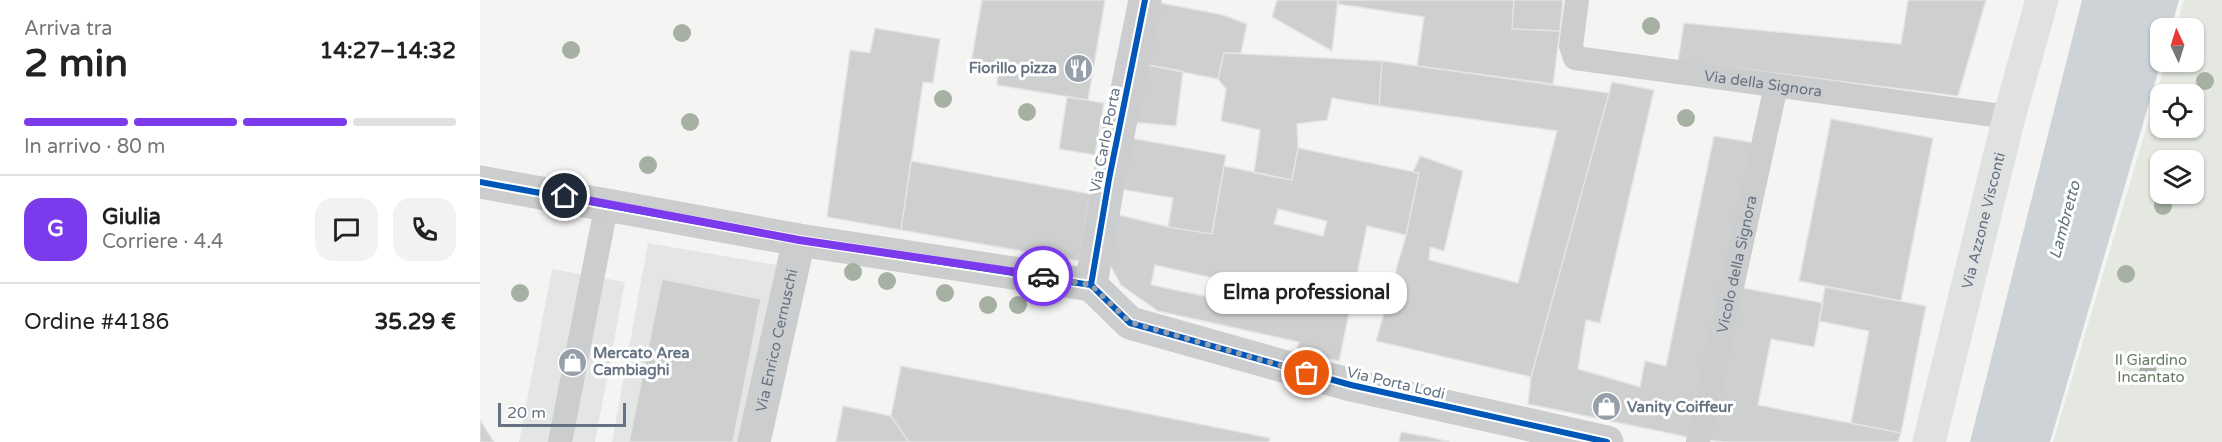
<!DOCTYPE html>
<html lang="it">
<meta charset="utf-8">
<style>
body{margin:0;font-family:"Varela Round",sans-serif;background:#f2f2f2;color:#222;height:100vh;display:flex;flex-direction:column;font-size:22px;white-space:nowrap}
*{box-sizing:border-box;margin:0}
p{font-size:20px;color:#767676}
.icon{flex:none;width:33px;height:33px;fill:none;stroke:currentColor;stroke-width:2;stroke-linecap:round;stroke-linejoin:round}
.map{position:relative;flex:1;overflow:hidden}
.drawer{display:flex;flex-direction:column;background:#fff;width:480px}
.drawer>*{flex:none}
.needle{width:39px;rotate:356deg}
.controls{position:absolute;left:1670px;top:18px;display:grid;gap:12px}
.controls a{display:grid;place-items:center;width:54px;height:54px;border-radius:12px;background:#fff;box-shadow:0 2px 4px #0004;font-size:30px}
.scale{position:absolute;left:18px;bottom:15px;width:128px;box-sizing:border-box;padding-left:6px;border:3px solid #657383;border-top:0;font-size:16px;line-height:21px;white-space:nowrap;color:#657383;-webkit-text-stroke:4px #fff;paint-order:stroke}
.pin{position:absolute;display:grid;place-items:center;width:51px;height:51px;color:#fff;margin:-26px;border:3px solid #fff;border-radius:50%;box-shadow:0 2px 6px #0007}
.courier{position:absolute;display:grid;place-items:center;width:60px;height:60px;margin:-30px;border:4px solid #7c3aed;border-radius:50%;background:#fff;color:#222;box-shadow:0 2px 8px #0007}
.bubble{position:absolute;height:42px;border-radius:18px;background:#fff;box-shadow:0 2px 4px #0004;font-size:20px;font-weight:700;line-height:42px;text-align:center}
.summary em{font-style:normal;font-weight:700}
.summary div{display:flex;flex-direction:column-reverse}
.summary{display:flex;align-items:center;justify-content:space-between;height:102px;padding:0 24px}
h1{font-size:39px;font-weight:700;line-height:45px}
.bar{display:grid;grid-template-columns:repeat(4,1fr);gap:9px 6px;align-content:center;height:72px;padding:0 24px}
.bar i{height:8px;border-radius:4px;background:#e0e0e0}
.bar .selected{background:#7c3aed}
.bar p{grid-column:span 4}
.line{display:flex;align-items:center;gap:15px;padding:0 24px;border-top:2px solid #e0e0e0}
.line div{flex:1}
.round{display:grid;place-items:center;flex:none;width:63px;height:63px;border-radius:18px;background:#f2f2f2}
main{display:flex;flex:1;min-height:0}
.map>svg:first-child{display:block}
</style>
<main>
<section class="drawer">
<div class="summary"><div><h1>2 min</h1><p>Arriva tra</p></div><em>14:27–14:32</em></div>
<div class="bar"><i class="selected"></i><i class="selected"></i><i class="selected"></i><i></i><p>In arrivo · 80 m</p></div>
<div class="line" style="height:108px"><b class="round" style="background:#7c3aed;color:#fff">G</b><div><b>Giulia</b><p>Corriere · 4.4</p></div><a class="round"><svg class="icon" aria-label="chat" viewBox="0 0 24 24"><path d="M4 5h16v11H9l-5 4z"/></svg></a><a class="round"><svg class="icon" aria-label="phone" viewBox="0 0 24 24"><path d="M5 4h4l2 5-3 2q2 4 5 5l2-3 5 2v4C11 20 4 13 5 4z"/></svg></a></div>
<div class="line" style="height:78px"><div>Ordine #4186</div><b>35.29 €</b></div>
</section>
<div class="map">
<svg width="1742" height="442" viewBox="0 0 1742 442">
<rect width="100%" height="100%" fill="#f4f5f3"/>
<path fill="#e4e6e6" d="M 168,243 L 297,265 L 262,442 L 132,442 Z
M 72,269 L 145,282 L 115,442 L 39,442 Z"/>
<path fill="#e4e8e1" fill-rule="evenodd" d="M 1704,0 L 1742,0 L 1742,442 L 1573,442 L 1686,62 L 1713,62 L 1713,28 L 1696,28 ZM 1680,94 L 1713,94 L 1713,128 L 1680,128 ZM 1680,160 L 1713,160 L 1713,194 L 1680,194 Z"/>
<path fill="#cdd3d6" d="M 1602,0 L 1699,0 L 1691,28 L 1680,28 L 1681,62 L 1570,442 L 1490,442 Z"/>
<path fill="#cecfcf" stroke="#e4e4e3" stroke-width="1.5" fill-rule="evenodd" d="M 502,0 L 625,0 L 608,100 L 517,85 L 518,75 L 490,69 Z
M 797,0 L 858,0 L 852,51 L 792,17 Z
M 858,0 L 1034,0 L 1032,29 L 1080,31 L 1073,84 L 937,66 L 944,17 L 858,4 Z
M 1034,0 L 1083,0 L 1080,31 L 1032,29 Z
M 1428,0 L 1506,0 L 1478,96 L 1198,61 L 1204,23 L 1421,44 Z
M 676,2 L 743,15 L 767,24 L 761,53 L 744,53 L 738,79 L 662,64 Z
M 395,28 L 460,39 L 453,83 L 443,82 L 421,230 L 347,217 L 370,50 L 390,53 Z
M 744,53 L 902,61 L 899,106 L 852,98 L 847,120 L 817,124 L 818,148 L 812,180 L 774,173 L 780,130 L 741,121 L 746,89 L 738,79 Z
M 902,61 L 1129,93 L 1051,377 L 896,341 L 926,235 L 939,173 L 933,172 L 940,156 L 983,171 L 964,251 L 950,247 L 949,260 L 1038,283 L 1077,131 L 899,106 Z
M 662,64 L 703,71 L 696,126 L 650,122 Z
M 1132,82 L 1174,90 L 1120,323 L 1106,320 L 1098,369 L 1160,387 L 1165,361 L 1186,366 L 1234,136 L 1276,143 L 1208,437 L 1048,404 L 1051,377 Z
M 587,97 L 624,103 L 615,155 L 579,149 Z
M 1351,119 L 1453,138 L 1421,301 L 1319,281 Z
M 650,138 L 746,155 L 732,234 L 688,227 L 693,198 L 640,189 Z
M 818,148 L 939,173 L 926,235 L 887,226 L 859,361 L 816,352 L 819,342 L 678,311 L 641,285 L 628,261 L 639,215 L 688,227 L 732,234 L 744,166 L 812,180 ZM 798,209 L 847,221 L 843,236 L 794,224 ZM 675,265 L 738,279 L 734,298 L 671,285 Z
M 431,161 L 610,194 L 599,261 L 421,230 Z
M 182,279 L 281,299 L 253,442 L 149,442 Z
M 1258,287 L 1343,303 L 1334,347 L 1291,339 L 1278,405 L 1421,433 L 1418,442 L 1242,442 L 1228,440 Z
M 1345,287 L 1446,306 L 1421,433 L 1371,423 L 1389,331 L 1339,321 Z
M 421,366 L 608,402 L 790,438 L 789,442 L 429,442 L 411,416 Z
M 363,406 L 411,416 L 429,442 L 356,442 Z
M 0,420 L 14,442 L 0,442 Z
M 921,432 L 949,437 L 970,442 L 919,442 Z"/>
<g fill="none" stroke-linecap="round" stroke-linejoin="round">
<g stroke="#cccdce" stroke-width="24">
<path id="s1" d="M 1097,0 L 1091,46 L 1095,58 L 1529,117"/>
<path d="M 80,442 L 127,203"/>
<path id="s2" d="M 1218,442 L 1296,86"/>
</g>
<g stroke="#cccdce" stroke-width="33">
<path d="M 0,182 L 319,240 L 611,285"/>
<path d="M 611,285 L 650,323 L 871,385 L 1127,442"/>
<path d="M 611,285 L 629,179 L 665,0"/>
<path id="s3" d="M 274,442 L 319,240"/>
</g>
<path stroke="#e0e1e1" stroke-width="33" id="s4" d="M 1449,442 L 1529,117 L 1562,0"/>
<defs>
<path id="cycleway" d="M 0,182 L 319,240 L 611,285
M 611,285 L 650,323 L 871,385 L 1127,442
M 611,285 L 629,179 L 665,0"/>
</defs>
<use href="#cycleway" stroke="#fff" stroke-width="10"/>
<use href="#cycleway" stroke="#0057b8" stroke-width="6"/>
</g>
<g fill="#a6b1a4">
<circle cx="1171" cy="26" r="9"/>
<circle cx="202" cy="33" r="9"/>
<circle cx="91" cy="50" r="9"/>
<circle cx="1725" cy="81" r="9"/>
<circle cx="463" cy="99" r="9"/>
<circle cx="547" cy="112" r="9"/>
<circle cx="1206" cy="118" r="9"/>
<circle cx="210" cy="122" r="9"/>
<circle cx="168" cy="165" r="9"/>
<circle cx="1683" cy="206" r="9"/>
<circle cx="373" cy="272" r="9"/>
<circle cx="1646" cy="274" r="9"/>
<circle cx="407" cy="281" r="9"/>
<circle cx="40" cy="293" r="9"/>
<circle cx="465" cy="293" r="9"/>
<circle cx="508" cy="305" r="9"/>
<circle cx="538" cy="305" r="9"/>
<circle cx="1668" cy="372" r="9"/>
</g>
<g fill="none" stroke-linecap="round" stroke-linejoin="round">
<path stroke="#97a0aa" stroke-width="6" stroke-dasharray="0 10.8" d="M 563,276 L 611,285 L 650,322 L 827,373"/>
<path stroke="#7c3aed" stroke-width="8" d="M 85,196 L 319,240 L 563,276"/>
</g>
<defs>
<symbol id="restaurant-disc" viewBox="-11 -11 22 22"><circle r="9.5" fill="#97a0aa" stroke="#fff"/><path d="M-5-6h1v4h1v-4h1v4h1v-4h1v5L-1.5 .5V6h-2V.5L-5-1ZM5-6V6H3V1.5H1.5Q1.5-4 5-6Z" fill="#fff"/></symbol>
<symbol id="shop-disc" viewBox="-11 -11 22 22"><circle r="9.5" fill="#97a0aa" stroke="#fff"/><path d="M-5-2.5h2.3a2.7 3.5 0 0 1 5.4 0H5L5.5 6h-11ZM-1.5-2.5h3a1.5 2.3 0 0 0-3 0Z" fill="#fff"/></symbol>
</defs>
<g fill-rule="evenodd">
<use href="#restaurant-disc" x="582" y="52" width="33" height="33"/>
<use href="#shop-disc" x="76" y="346" width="33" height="33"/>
<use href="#shop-disc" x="1110" y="390" width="33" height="33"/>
</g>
<g text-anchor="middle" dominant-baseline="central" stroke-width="6" stroke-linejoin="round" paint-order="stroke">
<g font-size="15" font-weight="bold" fill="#657383" stroke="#fff" text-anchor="start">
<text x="577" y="68" text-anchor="end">Fiorillo pizza</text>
<text x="113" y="353">Mercato Area<tspan x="113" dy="17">Cambiaghi</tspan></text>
<text x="1147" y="407">Vanity Coiffeur</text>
</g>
<g font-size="15" fill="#657383" stroke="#fff">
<text stroke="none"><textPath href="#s1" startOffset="249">Via della Signora</textPath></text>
<text transform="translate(625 140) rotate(-79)">Via Carlo Porta</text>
<text stroke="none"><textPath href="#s4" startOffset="228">Via Azzone Visconti</textPath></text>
<text stroke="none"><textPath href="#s2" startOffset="182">Vicolo della Signora</textPath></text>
<text stroke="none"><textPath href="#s3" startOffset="104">Via Enrico Cernuschi</textPath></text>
<text transform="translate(916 383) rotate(13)">Via Porta Lodi</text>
</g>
<g font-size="15" fill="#677a64" stroke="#fff">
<text x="1671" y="360">Il Giardino<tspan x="1671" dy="17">Incantato</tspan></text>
</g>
<g font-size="16" font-style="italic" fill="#61757f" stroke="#fff">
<text transform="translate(1585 220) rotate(-75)">Lambretto</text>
</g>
</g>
</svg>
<div class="controls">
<a><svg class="needle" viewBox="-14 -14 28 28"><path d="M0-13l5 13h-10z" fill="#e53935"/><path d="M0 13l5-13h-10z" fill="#767676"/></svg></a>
<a><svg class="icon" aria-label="locate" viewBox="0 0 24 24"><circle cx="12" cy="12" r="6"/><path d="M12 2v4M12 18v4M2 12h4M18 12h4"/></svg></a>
<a><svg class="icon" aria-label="layers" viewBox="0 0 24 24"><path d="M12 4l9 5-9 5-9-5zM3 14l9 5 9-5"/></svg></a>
</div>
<div class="scale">20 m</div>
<div class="pin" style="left:827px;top:373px;background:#ea580c"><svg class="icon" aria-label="bag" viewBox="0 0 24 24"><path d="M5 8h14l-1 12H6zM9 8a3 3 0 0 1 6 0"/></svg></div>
<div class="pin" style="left:85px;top:196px;background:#1f2937"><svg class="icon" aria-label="home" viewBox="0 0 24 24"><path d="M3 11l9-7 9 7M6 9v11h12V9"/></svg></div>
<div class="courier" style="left:563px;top:276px"><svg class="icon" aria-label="car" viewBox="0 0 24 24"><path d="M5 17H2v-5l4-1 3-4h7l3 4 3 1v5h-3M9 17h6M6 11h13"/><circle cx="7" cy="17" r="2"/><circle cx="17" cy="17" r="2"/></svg></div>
<div class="bubble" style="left:726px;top:272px;width:201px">Elma professional</div>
</div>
</main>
